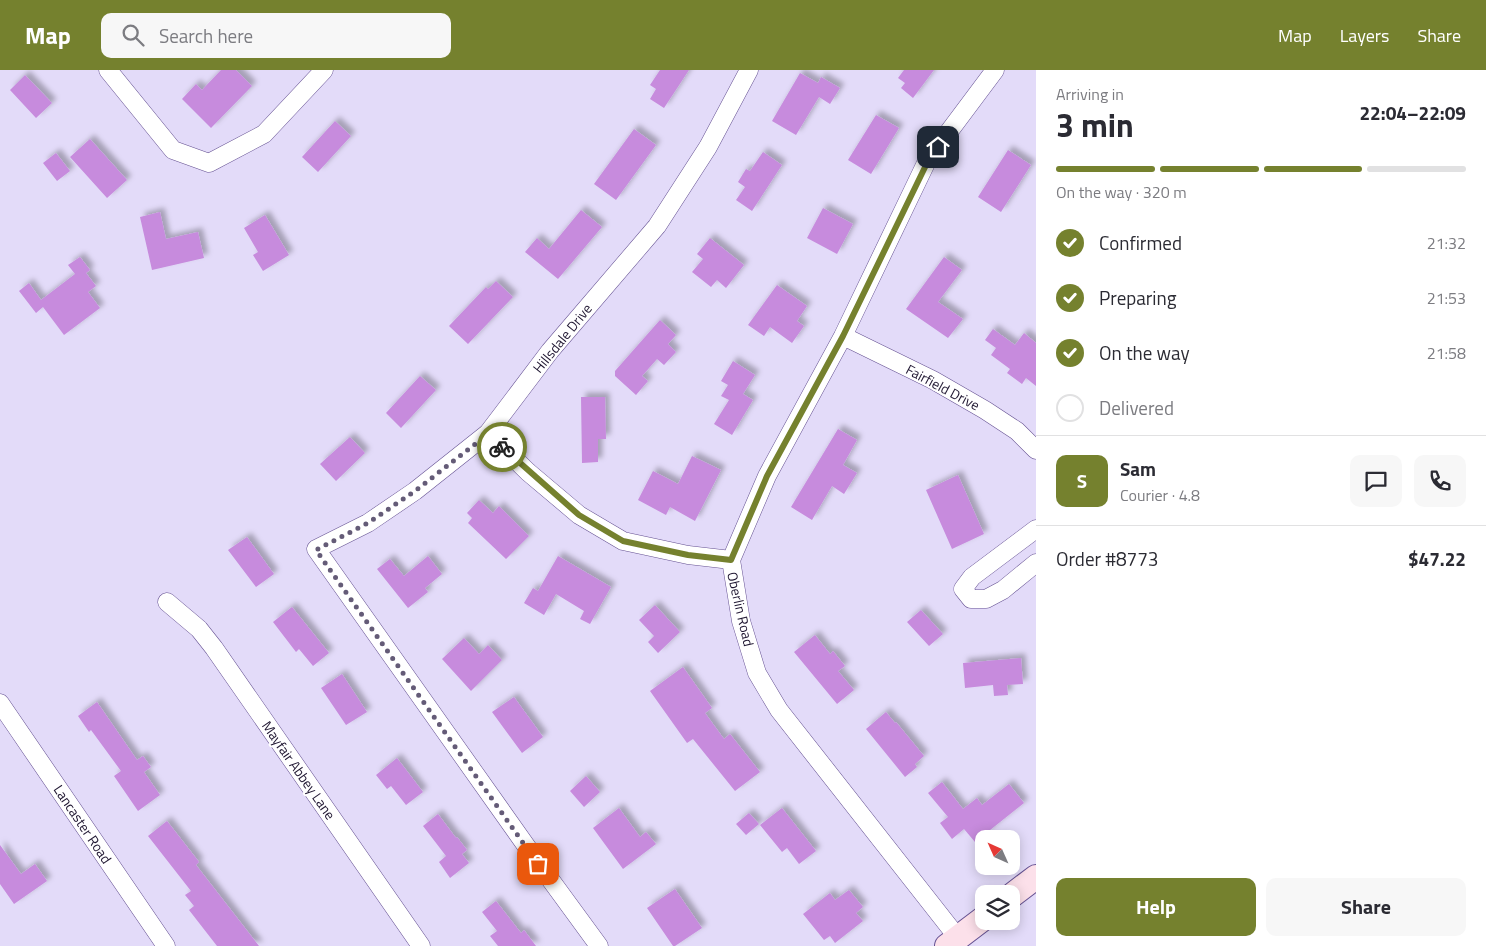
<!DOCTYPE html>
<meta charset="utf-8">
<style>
body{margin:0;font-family:"Titillium Web",sans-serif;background:#f7f7f7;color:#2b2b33;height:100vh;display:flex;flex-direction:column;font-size:19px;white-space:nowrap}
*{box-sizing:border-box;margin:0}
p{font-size:16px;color:#7c7c81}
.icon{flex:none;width:28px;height:28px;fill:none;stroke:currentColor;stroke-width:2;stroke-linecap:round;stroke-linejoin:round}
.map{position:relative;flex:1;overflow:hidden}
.side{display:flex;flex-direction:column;background:#fff;width:450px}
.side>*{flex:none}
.needle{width:32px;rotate:315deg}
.tools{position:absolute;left:975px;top:760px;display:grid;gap:10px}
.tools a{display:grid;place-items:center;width:45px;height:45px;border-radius:10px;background:#fff;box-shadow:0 2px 12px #0003;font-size:25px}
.pin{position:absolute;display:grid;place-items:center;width:42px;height:42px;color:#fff;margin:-21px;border-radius:10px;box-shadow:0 2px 8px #0006}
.courier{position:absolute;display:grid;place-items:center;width:50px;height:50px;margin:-25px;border:4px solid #75812e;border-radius:50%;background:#fff;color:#222;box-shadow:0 1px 6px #0007}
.summary em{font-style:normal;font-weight:700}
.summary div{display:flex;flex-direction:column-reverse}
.summary{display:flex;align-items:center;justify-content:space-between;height:85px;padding:0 20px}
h1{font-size:32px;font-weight:700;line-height:38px}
.bar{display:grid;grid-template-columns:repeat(4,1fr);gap:8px 5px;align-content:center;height:60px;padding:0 20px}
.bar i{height:6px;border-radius:4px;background:#e1e1e2}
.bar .current{background:#75812e}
.bar p{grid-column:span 4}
.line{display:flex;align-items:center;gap:12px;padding:0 20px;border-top:1px solid #e1e1e2}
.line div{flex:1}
.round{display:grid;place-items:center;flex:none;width:52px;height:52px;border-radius:10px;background:#f7f7f7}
ol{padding:0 20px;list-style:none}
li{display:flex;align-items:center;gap:15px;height:55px}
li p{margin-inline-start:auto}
li .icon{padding:5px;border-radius:50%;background:#75812e;color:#fff;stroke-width:4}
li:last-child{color:#7c7c81}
li i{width:28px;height:28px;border:2px solid #e1e1e2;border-radius:50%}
.button{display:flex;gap:10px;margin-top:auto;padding:10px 20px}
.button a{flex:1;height:58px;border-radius:10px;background:#75812e;color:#fff;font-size:20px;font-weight:700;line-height:58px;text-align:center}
.button a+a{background:#f7f7f7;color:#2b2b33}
header{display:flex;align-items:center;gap:30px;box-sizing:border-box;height:70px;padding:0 25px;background:#75812e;color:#fff}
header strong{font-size:24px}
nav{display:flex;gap:28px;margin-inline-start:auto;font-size:18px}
.search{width:350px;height:45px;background:#f7f7f7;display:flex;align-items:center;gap:12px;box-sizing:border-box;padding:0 18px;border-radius:10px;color:#7c7c81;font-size:19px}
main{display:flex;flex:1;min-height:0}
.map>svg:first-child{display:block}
</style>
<header>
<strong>Map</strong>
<div class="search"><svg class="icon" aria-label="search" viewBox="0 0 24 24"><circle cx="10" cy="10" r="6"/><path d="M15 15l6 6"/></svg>Search here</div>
<nav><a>Map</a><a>Layers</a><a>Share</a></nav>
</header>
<main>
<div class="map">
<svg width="1036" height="876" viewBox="0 0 1036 876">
<defs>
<filter id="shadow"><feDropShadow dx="4.5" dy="-4.5" stdDeviation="2.5" flood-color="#0004"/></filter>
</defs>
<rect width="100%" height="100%" fill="#e3dbf9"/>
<path fill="#c78bdd" filter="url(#shadow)" d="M 221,0 L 236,0 L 252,16 L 211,58 L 182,29 L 196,14 L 202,20 Z
M 660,0 L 689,0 L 664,38 L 650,29 L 656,19 L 650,15 Z
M 904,0 L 934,0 L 913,28 L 901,18 L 905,13 L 898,8 Z
M 800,3 L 818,13 L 821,7 L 840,18 L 830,34 L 819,27 L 796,65 L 772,51 Z
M 25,5 L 52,33 L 36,48 L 10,20 Z
M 876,45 L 899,58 L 871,104 L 848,90 Z
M 335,51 L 351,66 L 318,102 L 302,87 Z
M 634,59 L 656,75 L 616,130 L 594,114 Z
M 90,69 L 127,110 L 107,128 L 70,87 Z
M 1008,80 L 1031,95 L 1001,142 L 978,127 Z
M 763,82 L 782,95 L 752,141 L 736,130 L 745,117 L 738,112 L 746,99 L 750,101 Z
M 56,83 L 70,101 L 57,111 L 43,93 Z
M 823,138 L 853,154 L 837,184 L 807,168 Z
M 581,140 L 602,157 L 558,209 L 525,182 L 537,168 L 549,179 Z
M 160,142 L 166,169 L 198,162 L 204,188 L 152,200 L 140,147 Z
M 265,145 L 289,185 L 263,201 L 253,185 L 258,182 L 244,158 Z
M 710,168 L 744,195 L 726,218 L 717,210 L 711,217 L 692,202 L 703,189 L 697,184 Z
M 80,187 L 90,200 L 86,203 L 96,216 L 88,222 L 100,238 L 64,265 L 43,237 L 36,243 L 19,221 L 29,213 L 41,230 L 75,204 L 68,195 Z
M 944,187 L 962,200 L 938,232 L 963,249 L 948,268 L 906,239 Z
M 496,211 L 513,227 L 468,274 L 449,256 L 486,217 L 488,219 Z
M 777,215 L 807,236 L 797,251 L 804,256 L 792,273 L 770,257 L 764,266 L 748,255 Z
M 660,250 L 676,265 L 668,274 L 676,282 L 664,295 L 657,289 L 642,306 L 648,311 L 636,325 L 615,306 L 615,301 Z
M 993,259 L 1015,275 L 1024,263 L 1036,273 L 1036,316 L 1026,308 L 1022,314 L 1007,303 L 1010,299 L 991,285 L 996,278 L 985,270 Z
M 733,291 L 755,305 L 743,324 L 753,330 L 732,365 L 714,354 L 729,330 L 721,326 L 728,315 L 721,311 Z
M 420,306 L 436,320 L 401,358 L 386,343 Z
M 581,327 L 605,327 L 606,369 L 598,369 L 598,392 L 582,393 Z
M 838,359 L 857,370 L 843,395 L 857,403 L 844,424 L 832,416 L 812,450 L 791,437 Z
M 350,367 L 365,383 L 336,411 L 320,394 Z
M 692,386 L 721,400 L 695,451 L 670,437 L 666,445 L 638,430 L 653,401 L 678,414 Z
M 958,405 L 984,464 L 952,479 L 926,420 Z
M 479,430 L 493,443 L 499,436 L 529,466 L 506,489 L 468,453 L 472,448 L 467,443 Z
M 247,467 L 274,504 L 256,517 L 228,480 Z
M 428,486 L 442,504 L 425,518 L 428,522 L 408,538 L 377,499 L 390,489 L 404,506 Z
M 558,486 L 611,517 L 590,554 L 580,549 L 584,541 L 556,524 L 544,545 L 524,533 L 533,518 L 538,521 Z
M 655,535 L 680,562 L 658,583 L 648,572 L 654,566 L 639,550 Z
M 292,537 L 329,583 L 313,596 L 299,579 L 296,582 L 273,552 Z
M 921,540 L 943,564 L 929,576 L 907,552 Z
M 815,565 L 830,584 L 833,581 L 845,596 L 838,601 L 854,620 L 837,634 L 794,582 Z
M 464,568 L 479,584 L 488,575 L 502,590 L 471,621 L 442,589 Z
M 1021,588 L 1023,614 L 1007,615 L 1008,625 L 994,626 L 993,615 L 965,618 L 963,593 Z
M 683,597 L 712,638 L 705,643 L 724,669 L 730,664 L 760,702 L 735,721 L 693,669 L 687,673 L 650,621 Z
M 342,604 L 367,642 L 346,655 L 321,618 Z
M 514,627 L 543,667 L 522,683 L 492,642 Z
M 97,632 L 137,690 L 143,686 L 151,697 L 144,702 L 160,725 L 138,741 L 114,706 L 121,701 L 91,660 L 89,662 L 78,646 Z
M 886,642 L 895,653 L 896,652 L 924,686 L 915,694 L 917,697 L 905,707 L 866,659 Z
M 397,688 L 423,722 L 406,735 L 391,716 L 387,719 L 376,705 Z
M 586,706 L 600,722 L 584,737 L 570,721 Z
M 942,712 L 963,739 L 977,728 L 982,735 L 1009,714 L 1024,733 L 975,772 L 964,759 L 952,769 L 940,753 L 948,747 L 928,723 Z
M 619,738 L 640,767 L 646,762 L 656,774 L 623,799 L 593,758 Z
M 782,738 L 816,781 L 799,794 L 787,778 L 782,782 L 760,755 Z
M 749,743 L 759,754 L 746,765 L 736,754 Z
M 438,744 L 456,768 L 457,767 L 467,780 L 462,784 L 469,793 L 450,808 L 439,792 L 446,786 L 423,756 Z
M 167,751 L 199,792 L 196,795 L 259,876 L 217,876 L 189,840 L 194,836 L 185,825 L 191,821 L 148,766 Z
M 0,775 L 21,804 L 35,794 L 47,811 L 14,834 L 0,814 Z
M 675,819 L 702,858 L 675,876 L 673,876 L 647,838 Z
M 849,820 L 863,837 L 856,843 L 863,851 L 835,873 L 830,866 L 824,870 L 803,844 L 830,823 L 835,830 Z
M 496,831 L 521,863 L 524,860 L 536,876 L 498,876 L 490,866 L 497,861 L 482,842 Z"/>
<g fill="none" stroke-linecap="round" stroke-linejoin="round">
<defs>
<path id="street" d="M 108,0 L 173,80 L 209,93 L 264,64 L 324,0
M 843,266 L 933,310 L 985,340 L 1017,361 L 1036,380
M 488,363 L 528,402 L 579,445 L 623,471 L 688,485 L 731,490
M 1036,459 L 972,507 L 963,519 L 971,529 L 986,529 L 1003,520 L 1036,493
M 167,532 L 199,559 L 214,578 L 421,876
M 0,633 L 166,876
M 958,868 L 779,640 L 757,603 L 741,551 L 731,490 L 767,406 L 843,266 L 927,91 L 995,0
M 599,876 L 539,794 L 316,479 L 368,453 L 415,421 L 488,363 L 550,281 L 657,156 L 708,77 L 749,0"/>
<path id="secondary" d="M 1011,826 L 1036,807
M 947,876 L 984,848"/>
</defs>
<use href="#street" stroke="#655192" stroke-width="19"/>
<use href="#secondary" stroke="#655192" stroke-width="26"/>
<use href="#street" stroke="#fff" stroke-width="18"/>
<use href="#secondary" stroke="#fce0ea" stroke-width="24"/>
</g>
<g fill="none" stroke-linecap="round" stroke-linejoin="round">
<path stroke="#645b77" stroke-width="5" stroke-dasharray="0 9" d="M 502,377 L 488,364 L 415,421 L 368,453 L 316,480 L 538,794"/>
<path stroke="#75812e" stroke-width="6" d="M 502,377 L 579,445 L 623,471 L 688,485 L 731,490 L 767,406 L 843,266 L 928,91 L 938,77"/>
</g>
<g text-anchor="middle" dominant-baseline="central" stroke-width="4" stroke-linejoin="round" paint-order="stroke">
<g font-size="14" fill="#1f1631" stroke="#fff">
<text transform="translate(562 268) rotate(-51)">Hillsdale Drive</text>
<text transform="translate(943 317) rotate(28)">Fairfield Drive</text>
<text transform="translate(741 539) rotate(77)">Oberlin Road</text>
<text transform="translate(299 700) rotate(55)">Mayfair Abbey Lane</text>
<text transform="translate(83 754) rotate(56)">Lancaster Road</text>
</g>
</g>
</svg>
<div class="tools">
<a><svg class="needle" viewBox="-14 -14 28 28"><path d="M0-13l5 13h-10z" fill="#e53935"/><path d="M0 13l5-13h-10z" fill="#7c7c81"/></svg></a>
<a><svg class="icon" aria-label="layers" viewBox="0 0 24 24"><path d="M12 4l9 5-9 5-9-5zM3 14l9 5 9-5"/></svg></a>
</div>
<div class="pin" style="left:538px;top:794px;background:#ea580c"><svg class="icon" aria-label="bag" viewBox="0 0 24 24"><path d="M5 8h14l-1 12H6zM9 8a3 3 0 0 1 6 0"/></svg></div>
<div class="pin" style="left:938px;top:77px;background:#1f2937"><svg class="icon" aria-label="home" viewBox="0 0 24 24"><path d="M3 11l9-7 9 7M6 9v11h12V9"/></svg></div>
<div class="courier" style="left:502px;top:377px"><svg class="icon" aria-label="bike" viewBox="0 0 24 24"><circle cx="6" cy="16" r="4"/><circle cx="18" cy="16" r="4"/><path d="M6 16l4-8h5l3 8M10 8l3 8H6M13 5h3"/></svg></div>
</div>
<section class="side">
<div class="summary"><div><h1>3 min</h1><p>Arriving in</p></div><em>22:04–22:09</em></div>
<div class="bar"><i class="current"></i><i class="current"></i><i class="current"></i><i></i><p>On the way · 320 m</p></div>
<ol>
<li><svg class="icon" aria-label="check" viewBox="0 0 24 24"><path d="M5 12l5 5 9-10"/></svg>Confirmed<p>21:32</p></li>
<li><svg class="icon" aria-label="check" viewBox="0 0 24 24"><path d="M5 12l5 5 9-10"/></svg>Preparing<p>21:53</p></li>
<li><svg class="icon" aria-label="check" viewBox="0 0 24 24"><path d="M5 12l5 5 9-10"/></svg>On the way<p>21:58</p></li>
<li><i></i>Delivered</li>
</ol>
<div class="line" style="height:90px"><b class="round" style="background:#75812e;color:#fff">S</b><div><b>Sam</b><p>Courier · 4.8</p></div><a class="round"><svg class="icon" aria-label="chat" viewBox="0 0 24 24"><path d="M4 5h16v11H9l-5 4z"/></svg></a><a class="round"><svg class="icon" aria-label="phone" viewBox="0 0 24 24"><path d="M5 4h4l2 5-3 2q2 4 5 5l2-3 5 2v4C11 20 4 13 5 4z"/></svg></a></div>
<div class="line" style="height:65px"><div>Order #8773</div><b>$47.22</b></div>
<div class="button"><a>Help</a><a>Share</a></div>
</section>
</main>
